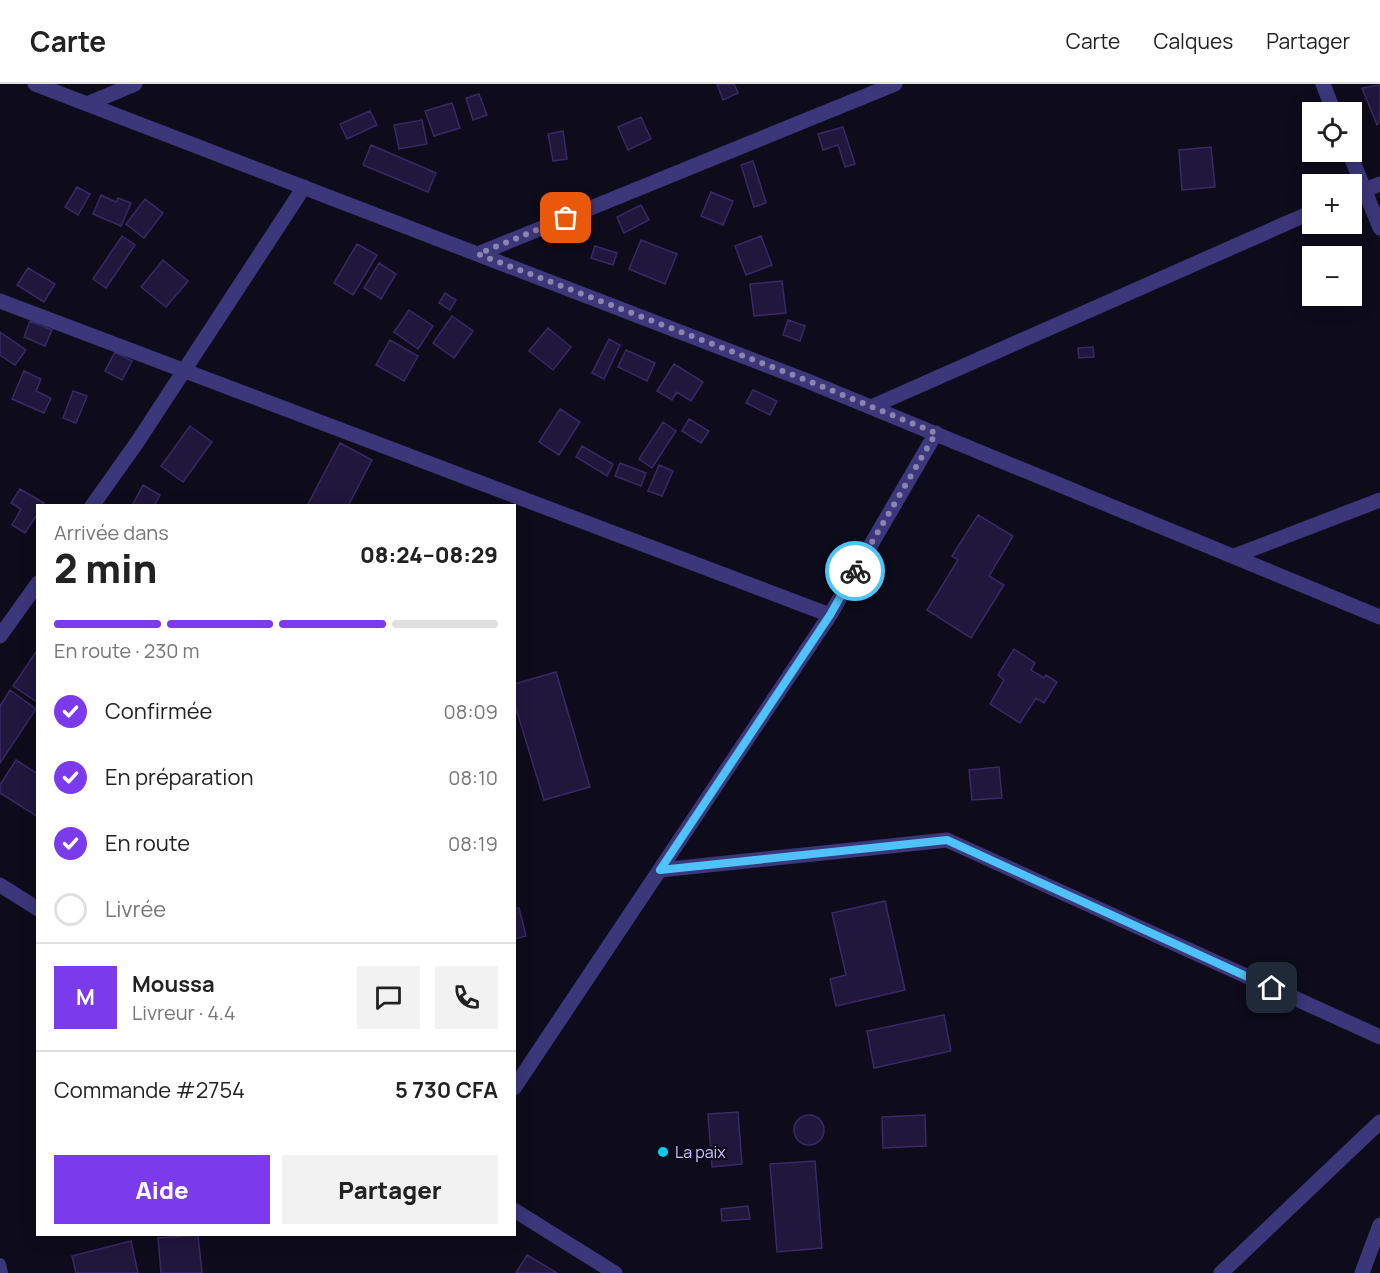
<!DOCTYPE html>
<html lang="fr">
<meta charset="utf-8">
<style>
body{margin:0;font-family:Manrope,sans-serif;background:#f2f2f2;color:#222;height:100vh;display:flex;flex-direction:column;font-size:22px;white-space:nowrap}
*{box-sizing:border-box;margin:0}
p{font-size:20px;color:#767676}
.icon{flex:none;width:33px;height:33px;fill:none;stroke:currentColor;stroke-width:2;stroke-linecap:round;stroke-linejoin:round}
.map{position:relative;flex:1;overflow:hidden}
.panel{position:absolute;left:36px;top:420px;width:480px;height:732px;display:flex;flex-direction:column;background:#fff;border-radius:0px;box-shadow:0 3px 15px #0003}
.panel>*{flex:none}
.fabs{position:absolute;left:1302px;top:18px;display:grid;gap:12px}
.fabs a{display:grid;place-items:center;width:60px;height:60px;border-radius:0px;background:#fff;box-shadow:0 3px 15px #0003;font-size:30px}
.pin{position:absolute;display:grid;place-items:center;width:51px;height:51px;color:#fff;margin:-26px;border-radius:12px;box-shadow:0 3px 9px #0006}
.courier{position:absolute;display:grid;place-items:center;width:60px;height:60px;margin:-30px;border:4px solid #4fc3f7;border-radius:50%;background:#fff;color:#222;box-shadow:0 2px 8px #0007}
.summary em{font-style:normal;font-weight:800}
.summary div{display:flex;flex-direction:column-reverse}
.summary{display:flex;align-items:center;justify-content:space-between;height:102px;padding:0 18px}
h1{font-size:39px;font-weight:800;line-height:45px}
.bar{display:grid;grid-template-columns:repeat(4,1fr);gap:9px 6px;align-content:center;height:72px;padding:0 18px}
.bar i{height:8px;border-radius:4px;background:#e0e0e0}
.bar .active{background:#7c3aed}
.bar p{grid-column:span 4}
.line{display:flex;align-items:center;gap:15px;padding:0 18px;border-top:2px solid #e0e0e0}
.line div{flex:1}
.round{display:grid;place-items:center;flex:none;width:63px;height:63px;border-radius:0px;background:#f2f2f2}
ol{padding:0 18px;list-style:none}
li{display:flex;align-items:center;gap:18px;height:66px}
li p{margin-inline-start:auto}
li .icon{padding:6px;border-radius:50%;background:#7c3aed;color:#fff;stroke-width:4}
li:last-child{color:#767676}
li i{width:33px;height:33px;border:3px solid #e0e0e0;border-radius:50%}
.button{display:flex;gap:12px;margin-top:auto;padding:12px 18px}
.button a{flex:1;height:69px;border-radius:0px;background:#7c3aed;color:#fff;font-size:24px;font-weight:800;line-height:69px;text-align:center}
.button a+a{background:#f2f2f2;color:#222}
header{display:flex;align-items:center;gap:36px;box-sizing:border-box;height:84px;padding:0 30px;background:#fff;border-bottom:2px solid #e0e0e0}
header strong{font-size:28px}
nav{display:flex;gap:33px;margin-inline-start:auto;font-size:21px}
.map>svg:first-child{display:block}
</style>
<header>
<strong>Carte</strong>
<nav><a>Carte</a><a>Calques</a><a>Partager</a></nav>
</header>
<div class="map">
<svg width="1380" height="1189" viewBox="0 0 1380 1189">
<rect width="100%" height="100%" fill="#0e0b1b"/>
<path fill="#20173c" stroke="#382968" stroke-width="1.5" d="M 717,0 L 734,0 L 738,9 L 723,16 Z
M 1380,1 L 1380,37 L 1377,41 L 1362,4 Z
M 479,10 L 487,31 L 473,36 L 466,14 Z
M 452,19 L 460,44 L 434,52 L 425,27 Z
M 370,27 L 377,41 L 347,55 L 340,40 Z
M 641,33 L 651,55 L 628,66 L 618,43 Z
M 422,36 L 427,60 L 399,65 L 394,41 Z
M 843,43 L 855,80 L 845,83 L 838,61 L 823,66 L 818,50 Z
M 563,47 L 567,75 L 553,77 L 548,50 Z
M 371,61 L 436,89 L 428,108 L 363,81 Z
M 1211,63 L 1215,103 L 1182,106 L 1179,66 Z
M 753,77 L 766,119 L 754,123 L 741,81 Z
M 77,103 L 90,110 L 78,131 L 65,123 Z
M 711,108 L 733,117 L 723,141 L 701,132 Z
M 101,111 L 116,118 L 118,114 L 131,119 L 121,142 L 93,130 Z
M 145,115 L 163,129 L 144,154 L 126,140 Z
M 641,121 L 649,136 L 624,149 L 617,133 Z
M 122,152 L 135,161 L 106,204 L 93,195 Z
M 761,152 L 772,181 L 746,191 L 735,162 Z
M 641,156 L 677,170 L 665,200 L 629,185 Z
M 357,160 L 377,171 L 353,211 L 334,199 Z
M 595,162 L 617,169 L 613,181 L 591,174 Z
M 163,176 L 188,197 L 166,223 L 141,203 Z
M 379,179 L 396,190 L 381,215 L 364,204 Z
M 28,184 L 55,200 L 44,218 L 17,201 Z
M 782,197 L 786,229 L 754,232 L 750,200 Z
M 445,209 L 456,216 L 450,226 L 439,219 Z
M 409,226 L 433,242 L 418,265 L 394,248 Z
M 452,232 L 473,247 L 454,274 L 433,259 Z
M 788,236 L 805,242 L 800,257 L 783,251 Z
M 30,237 L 52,246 L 45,262 L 24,253 Z
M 548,244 L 571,263 L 553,286 L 529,267 Z
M 0,248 L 26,266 L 15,281 L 0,271 Z
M 609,255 L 620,261 L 604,295 L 592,289 Z
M 390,256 L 418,272 L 404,297 L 376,281 Z
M 1093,263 L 1094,273 L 1079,274 L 1078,264 Z
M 626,266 L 655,279 L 647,297 L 618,283 Z
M 115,268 L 132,277 L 122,296 L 105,287 Z
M 674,280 L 703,298 L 691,317 L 677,308 L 672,316 L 657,307 Z
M 24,287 L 41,295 L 36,307 L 51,314 L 44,329 L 12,315 Z
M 753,306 L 777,317 L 770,331 L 746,319 Z
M 73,307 L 87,312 L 76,339 L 63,334 Z
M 560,325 L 580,338 L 559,371 L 539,358 Z
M 689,335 L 709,347 L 701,359 L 682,347 Z
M 663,338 L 676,347 L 652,384 L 639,375 Z
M 190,342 L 212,358 L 183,398 L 161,382 Z
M 340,359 L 372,376 L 348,422 L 307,422 Z
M 582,362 L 613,380 L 607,392 L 576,373 Z
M 620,379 L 646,389 L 641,402 L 615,392 Z
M 659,381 L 673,387 L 662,412 L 648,407 Z
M 143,401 L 160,411 L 154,422 L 132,422 Z
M 20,405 L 44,419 L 42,422 L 38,422 L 38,429 L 25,449 L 12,441 L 21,425 L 11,419 Z
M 978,431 L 1013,452 L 989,492 L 1004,501 L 971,554 L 927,526 L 958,476 L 952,472 Z
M 38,565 L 38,617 L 37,618 L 13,602 Z
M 1014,565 L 1035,579 L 1031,586 L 1044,594 L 1046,591 L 1057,598 L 1044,619 L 1036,614 L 1020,639 L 990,620 L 1004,596 L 998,591 Z
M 556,588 L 590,703 L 544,716 L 514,618 L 514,600 Z
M 10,606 L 36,625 L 0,679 L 0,622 Z
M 16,676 L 38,690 L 38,733 L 0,709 L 0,701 Z
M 999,683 L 1002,714 L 972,716 L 969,686 Z
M 885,817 L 905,906 L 836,922 L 830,895 L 846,891 L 832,829 Z
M 519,824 L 526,852 L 514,855 L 514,825 Z
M 944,931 L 951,967 L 874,984 L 867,947 Z
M 738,1028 L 742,1080 L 712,1083 L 708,1030 Z
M 925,1031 L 926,1062 L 883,1064 L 882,1033 Z
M794 1046a15 15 0 1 1 30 0a15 15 0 1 1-30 0Z
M 815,1077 L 822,1164 L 777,1168 L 770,1080 Z
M 748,1122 L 750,1135 L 722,1137 L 721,1125 Z
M 198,1151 L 202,1189 L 161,1189 L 158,1154 Z
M 131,1157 L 138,1189 L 76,1189 L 72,1172 Z
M 527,1171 L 557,1189 L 516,1189 Z"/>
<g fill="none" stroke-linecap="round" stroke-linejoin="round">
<path stroke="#3c367a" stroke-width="12" d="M 0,1180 L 2,1189"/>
<path stroke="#3c367a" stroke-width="15" d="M 35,0 L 805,296 L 1380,533
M 1323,0 L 1334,28
M 87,20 L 135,0
M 1349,68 L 1380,144
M 1352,111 L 1380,100
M 478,170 L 895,0
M 0,217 L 830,531
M 871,323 L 1312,128
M 92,422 L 138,357 L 304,103
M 1234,472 L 1380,416
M 0,552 L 38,499
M 660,786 L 947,756 L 1380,953
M 0,801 L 38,825
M 514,1004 L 830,531 L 936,349
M 514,1126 L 615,1189
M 1221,1189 L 1380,1038
M 1362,1189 L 1380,1141"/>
</g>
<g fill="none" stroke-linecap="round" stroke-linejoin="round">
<path stroke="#8b84af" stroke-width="6" stroke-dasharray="0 10.8" d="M 566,134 L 478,170 L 806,296 L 936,349 L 855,487"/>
<path stroke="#4fc3f7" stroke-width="8" d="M 855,487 L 830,531 L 660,786 L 947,756 L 1272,904"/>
</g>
<circle fill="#02ccee" stroke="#0e0b1b" stroke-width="2" cx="663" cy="1068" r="6"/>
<g text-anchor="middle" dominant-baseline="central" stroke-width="4.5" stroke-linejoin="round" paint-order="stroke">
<g font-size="16" fill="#cfc5ff" stroke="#0e0b1b" text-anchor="start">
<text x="675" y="1068">La paix</text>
</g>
</g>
</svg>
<div class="fabs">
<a><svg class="icon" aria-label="locate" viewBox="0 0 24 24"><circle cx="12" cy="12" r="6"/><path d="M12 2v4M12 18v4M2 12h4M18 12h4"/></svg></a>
<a>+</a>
<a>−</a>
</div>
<div class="pin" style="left:566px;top:134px;background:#ea580c"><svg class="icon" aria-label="bag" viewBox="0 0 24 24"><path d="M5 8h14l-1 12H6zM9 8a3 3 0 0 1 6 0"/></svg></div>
<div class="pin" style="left:1272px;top:904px;background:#1f2937"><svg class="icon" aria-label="home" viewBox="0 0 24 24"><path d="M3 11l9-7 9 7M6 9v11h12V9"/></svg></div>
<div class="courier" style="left:855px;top:487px"><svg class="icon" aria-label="bike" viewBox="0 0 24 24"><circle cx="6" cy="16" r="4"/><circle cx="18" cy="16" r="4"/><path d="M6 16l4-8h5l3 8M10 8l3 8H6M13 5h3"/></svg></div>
<section class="panel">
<div class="summary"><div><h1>2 min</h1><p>Arrivée dans</p></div><em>08:24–08:29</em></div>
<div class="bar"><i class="active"></i><i class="active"></i><i class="active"></i><i></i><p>En route · 230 m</p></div>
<ol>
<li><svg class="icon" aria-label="check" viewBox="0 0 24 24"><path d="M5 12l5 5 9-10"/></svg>Confirmée<p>08:09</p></li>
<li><svg class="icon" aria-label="check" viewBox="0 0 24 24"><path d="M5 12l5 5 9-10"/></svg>En préparation<p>08:10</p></li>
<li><svg class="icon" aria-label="check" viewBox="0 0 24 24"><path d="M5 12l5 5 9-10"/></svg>En route<p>08:19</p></li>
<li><i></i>Livrée</li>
</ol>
<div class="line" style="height:108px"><b class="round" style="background:#7c3aed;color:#fff">M</b><div><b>Moussa</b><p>Livreur · 4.4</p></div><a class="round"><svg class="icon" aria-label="chat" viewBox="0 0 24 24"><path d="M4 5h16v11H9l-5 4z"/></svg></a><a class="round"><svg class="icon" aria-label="phone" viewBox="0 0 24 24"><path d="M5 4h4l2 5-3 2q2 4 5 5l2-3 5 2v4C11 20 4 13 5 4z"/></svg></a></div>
<div class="line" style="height:78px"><div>Commande #2754</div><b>5 730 CFA</b></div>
<div class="button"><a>Aide</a><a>Partager</a></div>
</section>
</div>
